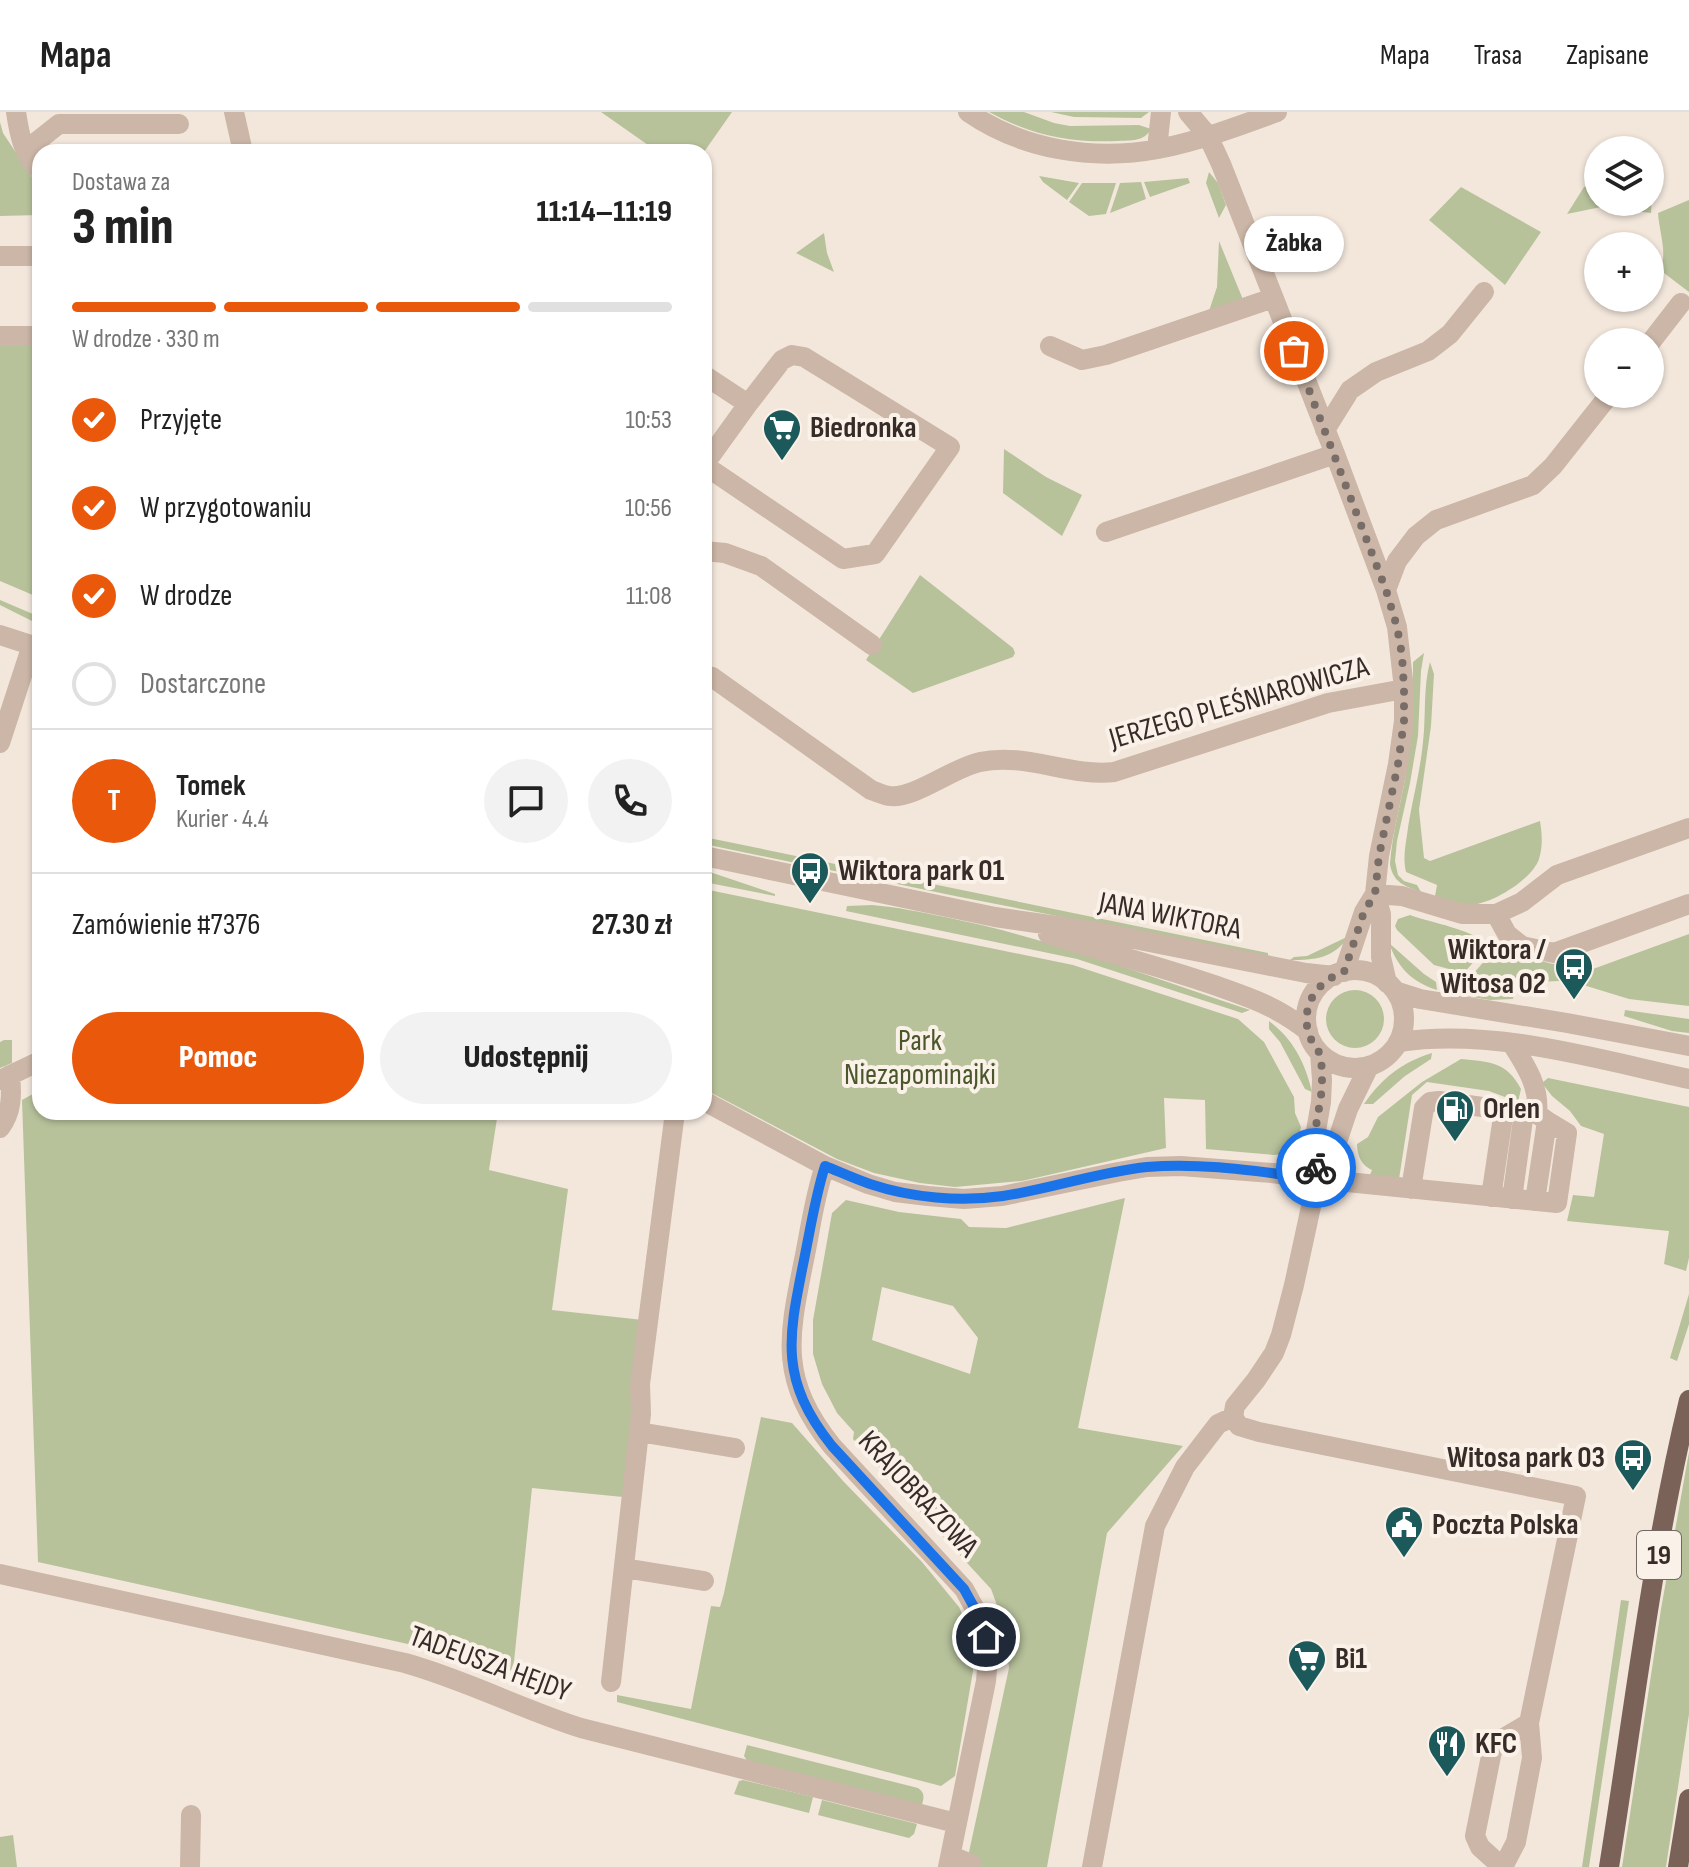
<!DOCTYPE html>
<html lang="pl">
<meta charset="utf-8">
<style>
body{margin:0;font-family:"Sofia Sans Condensed",sans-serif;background:#f2f2f2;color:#222;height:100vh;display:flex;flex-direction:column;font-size:30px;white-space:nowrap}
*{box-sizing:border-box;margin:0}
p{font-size:26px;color:#767676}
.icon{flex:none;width:44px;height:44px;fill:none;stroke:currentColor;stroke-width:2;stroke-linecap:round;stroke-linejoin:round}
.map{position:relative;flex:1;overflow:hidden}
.sheet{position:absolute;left:32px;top:32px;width:680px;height:976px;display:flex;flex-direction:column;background:#fff;border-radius:24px;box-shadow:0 2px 6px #0004}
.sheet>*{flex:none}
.tools{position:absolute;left:1584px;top:24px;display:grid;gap:16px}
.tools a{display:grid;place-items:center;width:80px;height:80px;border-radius:50%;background:#fff;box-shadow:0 2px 6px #0004;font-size:40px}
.pin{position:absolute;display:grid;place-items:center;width:68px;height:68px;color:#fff;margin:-34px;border:4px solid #fff;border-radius:50%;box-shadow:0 2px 8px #0007}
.courier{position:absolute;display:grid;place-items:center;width:80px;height:80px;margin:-40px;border:6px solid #1a73e8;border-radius:50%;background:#fff;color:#222;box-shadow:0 2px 10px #0007}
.bubble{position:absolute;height:56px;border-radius:28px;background:#fff;box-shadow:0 2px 6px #0004;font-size:26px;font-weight:800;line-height:56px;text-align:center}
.summary em{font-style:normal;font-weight:800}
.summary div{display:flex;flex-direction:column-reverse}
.summary{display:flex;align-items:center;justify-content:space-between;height:136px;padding:0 40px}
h1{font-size:52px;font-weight:800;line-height:60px}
.bar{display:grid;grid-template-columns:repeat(4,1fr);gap:12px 8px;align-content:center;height:96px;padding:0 40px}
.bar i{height:10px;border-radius:6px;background:#e0e0e0}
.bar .current{background:#ea580c}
.bar p{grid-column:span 4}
.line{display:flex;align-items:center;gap:20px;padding:0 40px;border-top:2px solid #e0e0e0}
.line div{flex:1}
.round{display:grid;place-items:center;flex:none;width:84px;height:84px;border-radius:42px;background:#f2f2f2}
ol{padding:0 40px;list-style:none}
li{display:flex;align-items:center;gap:24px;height:88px}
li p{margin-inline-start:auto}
li .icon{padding:8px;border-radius:50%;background:#ea580c;color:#fff;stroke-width:4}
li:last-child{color:#767676}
li i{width:44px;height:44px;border:4px solid #e0e0e0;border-radius:50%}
.button{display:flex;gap:16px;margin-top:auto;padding:16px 40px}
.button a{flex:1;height:92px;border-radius:48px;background:#ea580c;color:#fff;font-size:32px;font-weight:800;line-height:92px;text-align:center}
.button a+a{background:#f2f2f2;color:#222}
header{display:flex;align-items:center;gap:48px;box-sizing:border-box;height:112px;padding:0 40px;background:#fff;border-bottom:2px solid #e0e0e0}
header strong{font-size:38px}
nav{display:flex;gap:44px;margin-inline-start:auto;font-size:28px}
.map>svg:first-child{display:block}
</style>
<header>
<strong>Mapa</strong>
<nav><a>Mapa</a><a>Trasa</a><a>Zapisane</a></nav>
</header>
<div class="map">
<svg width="1689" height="1755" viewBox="0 0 1689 1755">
<rect width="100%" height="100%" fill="#f3e7dc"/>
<path fill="#b7c29b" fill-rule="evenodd" d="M 601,0 L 732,0 L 704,40 L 658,40 Z
M 989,0 L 1024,0 L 1054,11 L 1070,14 L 1139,13 L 1151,17 C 1144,30 1131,28 1118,29 C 1070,31 1031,23 989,0 Z
M 1051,0 L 1149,0 L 1141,6 L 1074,5 Z
M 0,10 L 3,21 L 40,77 L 40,103 L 0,104 Z
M 1209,60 L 1218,71 L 1226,93 L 1219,106 L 1206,71 Z
M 1039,64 L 1079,71 L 1067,88 L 1043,70 Z
M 1188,66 L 1190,71 L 1150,85 L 1144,70 Z
M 1141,70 L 1146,87 L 1110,101 L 1120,71 Z
M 1082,71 L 1116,71 L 1106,102 L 1089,104 L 1069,90 Z
M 1588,74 L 1598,75 L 1598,90 L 1650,90 L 1650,82 L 1652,82 L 1651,101 L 1601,95 L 1567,102 L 1584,75 Z
M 1461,75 L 1541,120 L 1505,173 L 1429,108 Z
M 1689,88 L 1689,180 L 1660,158 C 1668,142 1659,119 1658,101 Z
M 824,121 L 827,141 L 834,160 L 796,141 Z
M 1219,129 L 1244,190 L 1209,199 L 1217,175 Z
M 40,233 L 40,486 L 0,469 L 0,234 Z
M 1004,337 L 1046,365 L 1082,383 L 1062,424 L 1003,381 Z
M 920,463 L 1013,536 L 1015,541 L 1013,545 L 913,581 L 866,548 Z
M 0,488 L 40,505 L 40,513 L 0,493 Z
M 1424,541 L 1421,559 L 1418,624 L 1410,671 L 1397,729 L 1395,749 L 1398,763 L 1404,769 L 1417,773 L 1421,780 C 1405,774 1393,771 1390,752 C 1392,723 1400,695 1405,667 C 1412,628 1413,589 1413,550 Z
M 1430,550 L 1434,562 L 1431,614 L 1419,698 L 1424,746 L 1430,749 L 1540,709 C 1542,722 1543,734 1539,747 C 1532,768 1488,795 1466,793 C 1456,791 1445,787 1435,784 L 1437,773 L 1406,760 C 1403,747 1405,736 1407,723 C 1411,692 1420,662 1423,630 C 1426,604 1423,575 1430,550 Z
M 704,725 L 1268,841 L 1268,845 L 960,785 L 704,732 Z
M 704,758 L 775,782 L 775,784 L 704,770 Z
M 704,777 L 1073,853 L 1238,907 L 1264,930 L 1294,985 L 1295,1001 L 1301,1015 L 1297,1030 L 1290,1039 L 1283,1042 L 1274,1043 L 1206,1037 L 1205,988 L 1164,986 L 1166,1036 L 1022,1069 L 955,1075 L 920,1071 L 874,1061 L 837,1047 L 704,977 Z
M 872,793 C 897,795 920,800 945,805 C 1049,826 1149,864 1250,898 L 1242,901 L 1077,847 L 846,799 L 847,794 Z
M 1410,803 C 1436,812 1466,816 1489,832 L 1464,861 L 1434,853 L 1397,818 L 1395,814 L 1398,807 Z
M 1689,822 L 1689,894 L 1629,887 L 1580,872 L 1558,869 L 1520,871 L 1473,862 L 1495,837 L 1553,852 L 1565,848 L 1571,865 Z
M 1349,824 C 1333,847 1315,848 1290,848 L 1294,845 L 1307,844 Z
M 1389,831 L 1424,862 L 1436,870 L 1437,878 C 1412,870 1398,856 1389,831 Z
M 1461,874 L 1491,879 L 1514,879 L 1513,887 L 1490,888 L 1459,883 Z
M1326 907a29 29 0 1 1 58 0a29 29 0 1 1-58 0Z
M 1625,898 L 1689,907 L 1689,921 L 1672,919 L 1624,904 Z
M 1269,909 C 1293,927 1305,950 1312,980 L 1305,977 L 1280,930 L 1269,917 Z
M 4,928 L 12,928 L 12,951 L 0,956 L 0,930 Z
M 1432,941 L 1431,947 L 1405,964 L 1373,992 L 1364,992 C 1381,967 1402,950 1432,941 Z
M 1461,947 C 1490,950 1506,949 1521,977 L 1518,990 L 1489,979 L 1427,970 L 1412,983 L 1399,1067 L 1369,1065 L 1372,1058 C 1361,1053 1357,1043 1357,1032 L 1368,1025 L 1378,1005 L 1422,970 Z
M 1548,966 L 1689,995 L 1689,1146 L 1686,1159 L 1664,1152 L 1669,1119 L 1567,1109 L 1573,1083 L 1594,1085 L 1604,1022 L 1581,1014 L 1570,999 L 1552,984 L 1542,971 Z
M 40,978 L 40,1000 L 498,1000 L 489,1058 L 568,1077 L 552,1198 L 643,1208 L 623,1385 L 532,1376 L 513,1559 L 426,1536 L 38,1450 L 22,988 Z
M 1125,1086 L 1078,1316 L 1183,1334 L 1107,1421 L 1047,1755 L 975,1755 L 976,1751 L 969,1740 L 1009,1556 L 1005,1515 L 991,1477 L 853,1327 L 854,1320 L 837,1301 L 822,1272 L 813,1242 L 813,1208 L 832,1101 L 846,1088 L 899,1100 L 961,1107 L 969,1115 L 1006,1116 ZM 882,1175 L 953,1194 L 978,1226 L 970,1262 L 872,1228 Z
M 1689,1182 L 1689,1212 L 1677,1249 L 1670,1246 Z
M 761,1305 L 792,1311 L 844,1370 L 922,1450 L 959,1495 L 971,1521 L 973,1559 L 955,1664 L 941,1674 L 617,1590 L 617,1583 L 691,1597 L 711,1494 L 720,1495 L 724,1481 Z
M 1689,1340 L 1689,1602 L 1666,1755 L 1622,1755 L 1661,1497 Z
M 1621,1488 L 1629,1489 L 1589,1755 L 1582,1755 Z
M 747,1633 L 918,1676 C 925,1681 924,1685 922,1693 L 748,1650 L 744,1644 Z
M 743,1668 L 813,1685 L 809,1701 L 734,1682 L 739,1669 Z
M 822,1688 L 917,1712 L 914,1722 L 909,1726 L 818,1703 Z
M 13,1723 L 17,1755 L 0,1755 L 0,1725 Z"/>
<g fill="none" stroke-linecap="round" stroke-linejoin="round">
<path stroke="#cbb6a7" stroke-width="20" d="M 16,0 C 19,20 23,45 40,58
M 234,0 L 243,40
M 968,0 C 1023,38 1093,49 1158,37 C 1199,29 1239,14 1277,0
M 1188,0 L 1208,24 L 1221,52 L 1335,342 L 1386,478 L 1397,515 L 1404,577 L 1404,609 L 1398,652 L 1379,744 L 1375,782 L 1381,802 L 1381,845 L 1387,871
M 1157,37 L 1161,0
M 26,38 L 59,12 L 179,12
M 0,144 L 40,144
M 0,224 L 40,224
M 1650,231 L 1681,191
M 1050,234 L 1082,248 L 1106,243 L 1273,186
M 792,243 L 804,245 L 950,335 L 875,442 L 843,447 L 704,353 L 748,292 L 782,248 Z
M 704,263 L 748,292
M 1325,318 L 1350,278 L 1376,260 L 1428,239 L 1450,222 L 1484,180
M 1106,420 L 1335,342
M 704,439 L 725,441 L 761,454 L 872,533
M 1386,478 L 1397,449 L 1416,424 L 1436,408 L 1533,373 L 1553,354 L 1610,282
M 0,523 L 40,536
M 704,563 L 712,565 L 871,678 C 877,680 883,683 889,684 C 913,688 954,655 980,650 C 1025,640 1069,665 1114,660 L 1328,591 L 1404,577
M 0,631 L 32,533
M 704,744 L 995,805 L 1099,820 L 1306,861 L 1334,864
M 1375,782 L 1402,784 L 1462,802 L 1496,802 L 1522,790 L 1557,763 L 1689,716
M 1496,802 L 1507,822 L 1522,834 L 1554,841 L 1689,792
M 1048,822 C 1103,840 1159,854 1214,873 C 1251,886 1276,894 1308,919
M1306 907a49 49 0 1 1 98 0a49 49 0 1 1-98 0Z
M 1344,860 L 1364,800 L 1375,782
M 1395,879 L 1420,887 L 1567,911 L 1689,934
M 1399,930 C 1493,916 1597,947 1689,967
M 1512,932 C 1526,954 1540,975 1537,1002
M 1320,941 L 1322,968 L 1321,990 L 1315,1025 L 1317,1067 L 1294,1173 L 1281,1223 L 1274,1241 L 1256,1268 L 1235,1294 L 1233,1305 L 1239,1314 L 1259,1320 L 1576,1384 L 1529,1611 L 1532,1646 L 1516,1730 L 1503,1755
M 0,968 L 40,949
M 704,989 L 825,1054 L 868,1072 L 895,1080 L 928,1084 L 964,1087 L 1002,1084 L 1118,1060 L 1147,1055 L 1181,1054 L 1272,1061 L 1317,1067 L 1557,1091 L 1567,1021 L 1547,1009
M 0,1016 C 12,1000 12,983 10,963
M 825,1054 C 815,1082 811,1113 805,1143 C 789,1223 777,1265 832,1334 L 964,1477 L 980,1506 L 986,1525 L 988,1546 L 986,1569 L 948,1755
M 1317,1067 L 1337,1030 L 1348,997 L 1369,954
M 1411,1077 L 1424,996 L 1430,990 L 1439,989 L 1504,998
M 1491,1085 L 1504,998 L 1516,999
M 1512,1087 L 1524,1000 L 1537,1002 L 1547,1009 L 1535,1089
M 639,1320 L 735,1336
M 624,1456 L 704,1469
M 0,1462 L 405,1551 C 466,1568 521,1597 581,1616 L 956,1711
M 611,1570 L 641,1302 L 640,1272 L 675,1000
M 959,1747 L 971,1752 L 970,1755
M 190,1755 L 191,1703
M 1092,1755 L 1155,1414 L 1185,1355 L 1218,1312 L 1233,1305
M 1502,1755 L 1480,1735 L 1475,1724 L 1492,1639 L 1502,1627 L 1529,1611"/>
<path stroke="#7a6259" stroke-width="20" d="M 1609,1755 C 1634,1599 1652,1441 1689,1288
M 1678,1755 L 1689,1687"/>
</g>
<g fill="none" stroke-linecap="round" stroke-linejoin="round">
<path stroke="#796d67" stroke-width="8" stroke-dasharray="0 14.4" d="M 1294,239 L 1386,478 L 1397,515 L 1402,543 L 1404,577 L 1404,609 L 1398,652 L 1379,744 L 1375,782 L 1364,800 L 1344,860 C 1317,869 1300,894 1309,923 C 1312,931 1319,937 1320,944 C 1322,952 1322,962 1322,969 C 1322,988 1316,1006 1315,1025 C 1315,1035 1316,1046 1316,1056"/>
<path stroke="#1a73e8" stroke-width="10" d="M 986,1525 L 980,1506 L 964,1477 L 832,1334 C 777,1265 789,1223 805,1143 C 811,1113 816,1082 825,1054 C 840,1060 855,1067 870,1072 C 912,1086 960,1090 1003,1084 C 1051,1077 1098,1060 1147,1055 C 1203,1050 1261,1060 1317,1067 L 1316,1056"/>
</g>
<defs>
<symbol id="supermarket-pin" viewBox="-11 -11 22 30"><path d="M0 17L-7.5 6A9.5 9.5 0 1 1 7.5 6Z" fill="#1c595b" stroke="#faf1e8"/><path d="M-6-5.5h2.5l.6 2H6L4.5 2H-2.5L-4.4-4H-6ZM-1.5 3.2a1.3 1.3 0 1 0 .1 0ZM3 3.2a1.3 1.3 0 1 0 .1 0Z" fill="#fff"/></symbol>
<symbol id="bus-pin" viewBox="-11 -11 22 30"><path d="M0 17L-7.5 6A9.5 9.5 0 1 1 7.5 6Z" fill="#1c595b" stroke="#faf1e8"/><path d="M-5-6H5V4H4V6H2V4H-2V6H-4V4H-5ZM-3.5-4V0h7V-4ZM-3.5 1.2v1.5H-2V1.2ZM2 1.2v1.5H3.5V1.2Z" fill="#fff"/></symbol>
<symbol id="fuel-pin" viewBox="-11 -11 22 30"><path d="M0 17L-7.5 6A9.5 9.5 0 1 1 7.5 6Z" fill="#1c595b" stroke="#faf1e8"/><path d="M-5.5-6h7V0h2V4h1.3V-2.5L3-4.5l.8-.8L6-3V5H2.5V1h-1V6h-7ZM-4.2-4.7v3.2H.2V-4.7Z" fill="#fff"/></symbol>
<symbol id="civic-pin" viewBox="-11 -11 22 30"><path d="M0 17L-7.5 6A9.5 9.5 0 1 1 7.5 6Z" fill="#1c595b" stroke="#faf1e8"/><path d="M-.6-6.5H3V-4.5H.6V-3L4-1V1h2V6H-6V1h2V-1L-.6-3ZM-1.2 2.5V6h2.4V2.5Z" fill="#fff"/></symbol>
<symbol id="restaurant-pin" viewBox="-11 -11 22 30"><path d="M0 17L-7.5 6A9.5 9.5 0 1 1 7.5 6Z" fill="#1c595b" stroke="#faf1e8"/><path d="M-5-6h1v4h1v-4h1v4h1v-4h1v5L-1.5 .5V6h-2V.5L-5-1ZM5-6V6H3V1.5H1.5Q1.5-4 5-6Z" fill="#fff"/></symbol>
</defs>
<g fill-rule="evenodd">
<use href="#supermarket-pin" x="760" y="294" width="44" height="60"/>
<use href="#bus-pin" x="788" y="737" width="44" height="60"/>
<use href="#bus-pin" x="1552" y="833" width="44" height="60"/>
<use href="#fuel-pin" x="1433" y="975" width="44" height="60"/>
<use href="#bus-pin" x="1611" y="1324" width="44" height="60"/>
<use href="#civic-pin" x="1382" y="1391" width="44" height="60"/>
<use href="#supermarket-pin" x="1285" y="1525" width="44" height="60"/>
<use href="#restaurant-pin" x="1425" y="1610" width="44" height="60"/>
</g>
<g text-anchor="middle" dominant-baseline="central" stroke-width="8" stroke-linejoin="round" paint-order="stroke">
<rect fill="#faf1e8" stroke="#726762" stroke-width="2" x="1637" y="1419" width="44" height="48" rx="6"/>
<g font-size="28" font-weight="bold" fill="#382c28">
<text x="1659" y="1443">19</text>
</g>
<g font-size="30" font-weight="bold" fill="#382c28" stroke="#faf1e8" text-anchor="start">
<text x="810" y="316">Biedronka</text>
<text x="838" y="759">Wiktora park 01</text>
<text x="1546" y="838" text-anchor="end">Wiktora /<tspan x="1546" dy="34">Witosa 02</tspan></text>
<text x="1483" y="997">Orlen</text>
<text x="1605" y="1346" text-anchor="end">Witosa park 03</text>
<text x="1432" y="1413">Poczta Polska</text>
<text x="1335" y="1547">Bi1</text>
<text x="1475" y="1632">KFC</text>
</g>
<g font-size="30" fill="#382c28" stroke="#faf1e8">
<text transform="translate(1239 591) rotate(-16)">JERZEGO PLEŚNIAROWICZA</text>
<text transform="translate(1170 804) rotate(11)">JANA WIKTORA</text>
<text transform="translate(918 1382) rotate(47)">KRAJOBRAZOWA</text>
<text transform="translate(490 1552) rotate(20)">TADEUSZA HEJDY</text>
</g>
<g font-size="30" fill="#49572b" stroke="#faf1e8">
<text x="920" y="929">Park<tspan x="920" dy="34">Niezapominajki</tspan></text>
</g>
</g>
</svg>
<div class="tools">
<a><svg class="icon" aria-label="layers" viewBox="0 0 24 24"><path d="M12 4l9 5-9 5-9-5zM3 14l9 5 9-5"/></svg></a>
<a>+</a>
<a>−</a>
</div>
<div class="pin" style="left:1294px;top:239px;background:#ea580c"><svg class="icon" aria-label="bag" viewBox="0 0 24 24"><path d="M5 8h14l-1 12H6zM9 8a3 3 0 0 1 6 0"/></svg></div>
<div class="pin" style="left:986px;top:1525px;background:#1f2937"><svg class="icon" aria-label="home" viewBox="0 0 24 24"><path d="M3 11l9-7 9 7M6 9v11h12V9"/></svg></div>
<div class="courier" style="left:1316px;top:1056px"><svg class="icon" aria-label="bike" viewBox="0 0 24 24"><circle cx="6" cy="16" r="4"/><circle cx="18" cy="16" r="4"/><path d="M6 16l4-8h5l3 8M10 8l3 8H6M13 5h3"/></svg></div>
<div class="bubble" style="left:1244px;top:104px;width:100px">Żabka</div>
<section class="sheet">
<div class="summary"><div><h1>3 min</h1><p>Dostawa za</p></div><em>11:14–11:19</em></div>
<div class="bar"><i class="current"></i><i class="current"></i><i class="current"></i><i></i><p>W drodze · 330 m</p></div>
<ol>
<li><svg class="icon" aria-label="check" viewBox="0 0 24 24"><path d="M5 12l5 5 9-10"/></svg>Przyjęte<p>10:53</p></li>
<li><svg class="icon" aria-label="check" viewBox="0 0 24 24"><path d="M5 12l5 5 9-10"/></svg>W przygotowaniu<p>10:56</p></li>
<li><svg class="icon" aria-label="check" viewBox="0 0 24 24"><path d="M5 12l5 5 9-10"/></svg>W drodze<p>11:08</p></li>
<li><i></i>Dostarczone</li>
</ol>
<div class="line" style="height:144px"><b class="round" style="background:#ea580c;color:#fff">T</b><div><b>Tomek</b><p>Kurier · 4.4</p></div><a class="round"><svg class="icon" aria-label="chat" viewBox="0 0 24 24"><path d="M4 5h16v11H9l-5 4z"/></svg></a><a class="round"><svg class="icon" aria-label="phone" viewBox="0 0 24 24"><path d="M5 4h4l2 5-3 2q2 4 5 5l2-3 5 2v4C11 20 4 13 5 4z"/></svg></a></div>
<div class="line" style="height:104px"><div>Zamówienie #7376</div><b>27.30 zł</b></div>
<div class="button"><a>Pomoc</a><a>Udostępnij</a></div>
</section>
</div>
